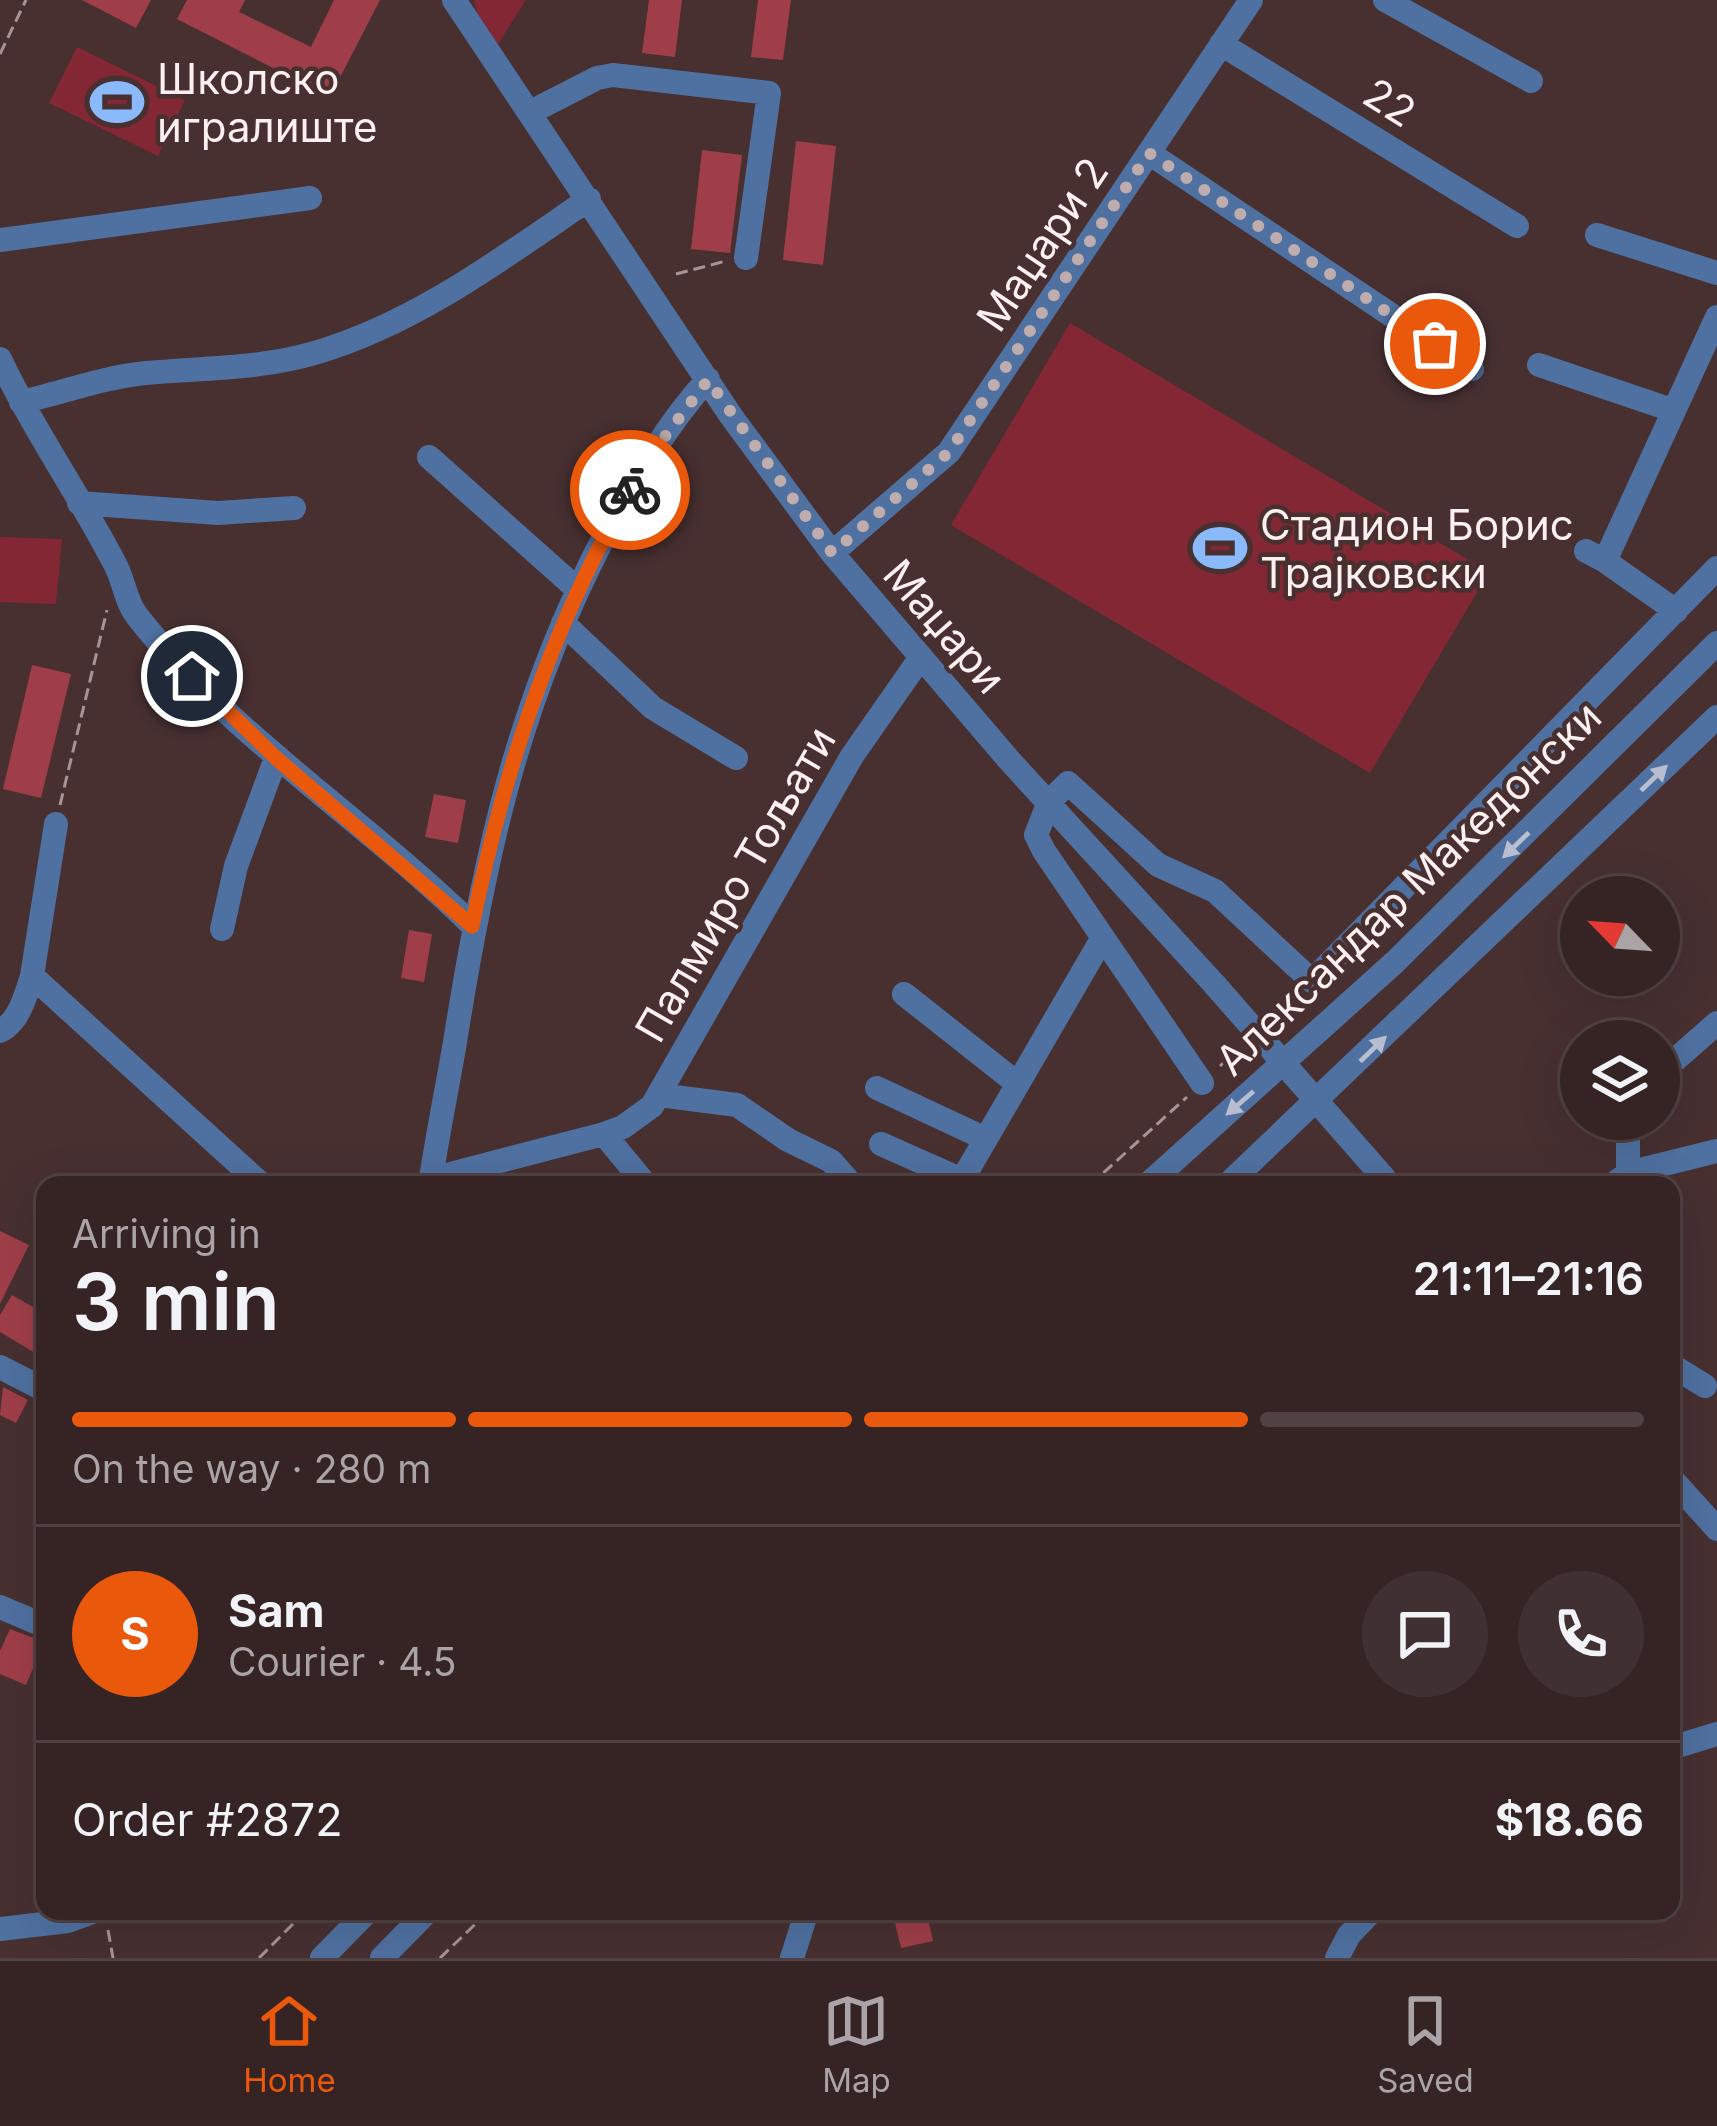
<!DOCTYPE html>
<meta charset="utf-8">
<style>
body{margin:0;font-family:Inter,sans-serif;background:#413032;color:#f1f3f6;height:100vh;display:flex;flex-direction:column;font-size:45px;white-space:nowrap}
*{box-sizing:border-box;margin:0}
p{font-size:39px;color:#aaa4a7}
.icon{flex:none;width:66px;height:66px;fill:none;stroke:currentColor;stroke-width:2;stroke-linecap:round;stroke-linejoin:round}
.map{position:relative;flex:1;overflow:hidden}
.panel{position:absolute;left:36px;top:1176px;width:1644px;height:744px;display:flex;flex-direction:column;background:#362425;border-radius:24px;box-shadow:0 12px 48px #0002,0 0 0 3px #504142}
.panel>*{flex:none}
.needle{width:78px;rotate:295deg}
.buttons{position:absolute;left:1560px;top:876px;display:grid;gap:24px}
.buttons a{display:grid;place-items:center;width:120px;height:120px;border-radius:50%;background:#362425;box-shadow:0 12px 48px #0002,0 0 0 3px #504142;font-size:60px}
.pin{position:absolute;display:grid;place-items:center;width:102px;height:102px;color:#fff;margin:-51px;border:6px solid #fff;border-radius:50%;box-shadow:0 3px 12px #0007}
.courier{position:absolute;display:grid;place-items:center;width:120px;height:120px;margin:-60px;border:9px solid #ea580c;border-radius:50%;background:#fff;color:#222;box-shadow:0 3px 15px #0007}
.head em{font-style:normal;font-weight:600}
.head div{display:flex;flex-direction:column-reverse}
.head{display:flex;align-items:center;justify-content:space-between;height:204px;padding:0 36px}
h1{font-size:78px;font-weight:600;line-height:90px}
.bar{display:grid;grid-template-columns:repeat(4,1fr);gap:18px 12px;align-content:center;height:144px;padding:0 36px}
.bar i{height:15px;border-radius:9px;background:#504142}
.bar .selected{background:#ea580c}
.bar p{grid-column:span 4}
.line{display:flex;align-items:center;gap:30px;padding:0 36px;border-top:3px solid #504142}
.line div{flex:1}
.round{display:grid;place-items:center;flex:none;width:126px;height:126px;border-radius:63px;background:#413032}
.tabs{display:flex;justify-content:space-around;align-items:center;height:168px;border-top:3px solid #504142;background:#362425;font-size:33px;color:#aaa4a7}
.tabs a{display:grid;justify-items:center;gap:6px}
.tabs .selected{color:#ea580c}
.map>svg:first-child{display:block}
</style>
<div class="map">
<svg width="1717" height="1958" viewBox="0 0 1717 1958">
<rect width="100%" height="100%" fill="#483031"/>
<path fill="#822733" d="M 474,0 L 526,0 L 498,44 L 478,17 Z
M 77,47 L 185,100 L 158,156 L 49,103 Z
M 1070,323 L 1489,572 L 1370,773 L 951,525 Z
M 0,537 L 62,539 L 56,604 L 0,602 Z"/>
<path fill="#9f3e48" d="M 82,0 L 151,0 L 136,28 Z
M 187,0 L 245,0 L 239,12 L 311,47 L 334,0 L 380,0 L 330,97 L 177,19 Z
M 649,0 L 682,0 L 675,57 L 642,53 Z
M 758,0 L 791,0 L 783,60 L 751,57 Z
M 796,141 L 836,146 L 823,265 L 783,260 Z
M 702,150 L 742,155 L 730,253 L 691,249 Z
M 32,665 L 71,674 L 41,798 L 3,789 Z
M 434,794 L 466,800 L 458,843 L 425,837 Z
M 409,930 L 432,934 L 424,982 L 401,978 Z
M 0,1231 L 29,1245 L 0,1304 Z
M 12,1295 L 45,1314 L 45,1359 L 0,1332 L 0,1315 Z
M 3,1387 L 28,1400 L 16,1423 L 0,1415 Z
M 10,1629 L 44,1642 L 26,1685 L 0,1674 L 0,1651 Z
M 892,1911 L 926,1911 L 933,1941 L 901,1948 Z"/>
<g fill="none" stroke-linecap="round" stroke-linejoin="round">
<path stroke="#a89494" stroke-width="3" stroke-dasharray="12 6" stroke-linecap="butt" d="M 0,54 L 26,0
M 676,274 L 726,261
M 60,805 L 107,610
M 1273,1017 L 1297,995
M 1220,1066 L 1240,1048
M 1090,1185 L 1187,1097
M 108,1930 L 113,1958
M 259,1958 L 306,1911
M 440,1958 L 489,1911"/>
<path stroke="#4f71a1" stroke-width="24" d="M 454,0 L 731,416 L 832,553 L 1009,760 L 1215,985
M 1385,0 L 1531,81
M 1221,44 L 1517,226
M 531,112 L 597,78 L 613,75 L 769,93 L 746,258
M 1149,153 L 1472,369
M 1597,235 L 1717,273
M 0,240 L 310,198
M 0,359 C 34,431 80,496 116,566 C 124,582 126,602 137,616 C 232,737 364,819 472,925
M 1539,365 L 1672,410
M 21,402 C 61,393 104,377 146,373 C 203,368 262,369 318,352 C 418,322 504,257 589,199
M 429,457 L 577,589
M 79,503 L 218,513 L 294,508
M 1586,551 L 1605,561 L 1717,317
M 832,553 L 949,452 L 1251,0
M 1605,561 L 1676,611
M 563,623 L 653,708 L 736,758
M 222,929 L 236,866 L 276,758
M 32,976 L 56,824
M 904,994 L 1018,1084
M 0,1031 C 19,1022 26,995 32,976 L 262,1185
M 1659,1074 L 1717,1023
M 1202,1083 L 1044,851 L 1036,835 L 1049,802 L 1068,783 L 1158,865 L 1215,891 L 1312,981 L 1717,568
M 877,1088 L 986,1139
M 659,1095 L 737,1105 L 788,1140 L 831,1161 L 852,1185
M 1628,1119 L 1628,1173
M 604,1134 L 646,1185
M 881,1144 L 962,1180 L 1102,939
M 431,1179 L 604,1134 L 623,1127 L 652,1106 L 852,756 L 921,657
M 430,1185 C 437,1137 447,1089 455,1042 C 484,859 517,704 603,539 C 633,483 665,426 708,379
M 1147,1185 L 1395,962 L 1717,643
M 1227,1185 L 1717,717
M 1612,1185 L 1628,1173 L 1717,1151
M 1671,1365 L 1705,1386
M 0,1367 L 45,1390
M 1671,1478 L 1717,1529
M 0,1607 L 45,1626
M 1671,1748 L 1717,1734
M 0,1929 L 68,1921 L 95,1911
M 322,1958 L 368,1911
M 382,1958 L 428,1911
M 792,1958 L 807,1911
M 1337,1958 L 1349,1935 L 1372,1911"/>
<path stroke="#4f71a1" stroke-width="24" d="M 1215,985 L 1384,1178"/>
</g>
<defs><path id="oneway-solid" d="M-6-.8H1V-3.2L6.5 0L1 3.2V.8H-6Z" transform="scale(3)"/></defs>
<g fill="#b9bdd0">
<use href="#oneway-solid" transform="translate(1654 778) rotate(-44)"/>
<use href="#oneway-solid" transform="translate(1516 845) rotate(136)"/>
<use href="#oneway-solid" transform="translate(1373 1049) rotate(-44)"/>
<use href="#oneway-solid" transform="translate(1240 1103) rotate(139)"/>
</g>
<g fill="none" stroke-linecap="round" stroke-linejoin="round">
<path stroke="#bfacac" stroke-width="12" stroke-dasharray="0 21.6" d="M 630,490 L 645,463 L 708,380 L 832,553 L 949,452 L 1149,153 L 1435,344"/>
<path stroke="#ea580c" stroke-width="15" d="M 192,676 L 276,758 L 472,926 C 504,769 551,629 630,490"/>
</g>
<defs>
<symbol id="stadium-bare" viewBox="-9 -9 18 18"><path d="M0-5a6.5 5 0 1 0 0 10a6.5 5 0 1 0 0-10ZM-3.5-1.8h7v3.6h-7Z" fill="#8abafc" stroke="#483031" stroke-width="2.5" paint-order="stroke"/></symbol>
</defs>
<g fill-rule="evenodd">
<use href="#stadium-bare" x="79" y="64" width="76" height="76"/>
<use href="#stadium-bare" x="1182" y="510" width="76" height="76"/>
</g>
<g text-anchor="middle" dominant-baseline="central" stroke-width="9" stroke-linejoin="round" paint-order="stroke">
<g font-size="42" fill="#ffefef" stroke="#483031" text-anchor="start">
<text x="157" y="78">Школско<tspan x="157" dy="48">игралиште</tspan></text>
<text x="1260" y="524">Стадион Борис<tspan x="1260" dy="48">Трајковски</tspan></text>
</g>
<g font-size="42" fill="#ffefef" stroke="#483031">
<text transform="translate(1390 102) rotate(32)">22</text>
<text transform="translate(1042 244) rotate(-56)">Маџари 2</text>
<text transform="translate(945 626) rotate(49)">Маџари</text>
<text transform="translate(735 884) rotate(-60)">Палмиро Тољати</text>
<text transform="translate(1408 888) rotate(-44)">Александар Македонски</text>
</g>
</g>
</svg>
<div class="buttons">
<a><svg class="needle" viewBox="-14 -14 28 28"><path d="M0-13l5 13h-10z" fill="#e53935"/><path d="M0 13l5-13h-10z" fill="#aaa4a7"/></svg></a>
<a><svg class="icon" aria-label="layers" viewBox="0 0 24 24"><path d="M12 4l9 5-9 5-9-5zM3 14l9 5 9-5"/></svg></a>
</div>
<div class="pin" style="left:1435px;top:344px;background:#ea580c"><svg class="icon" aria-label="bag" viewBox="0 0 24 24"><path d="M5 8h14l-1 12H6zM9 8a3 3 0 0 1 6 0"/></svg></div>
<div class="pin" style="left:192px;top:676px;background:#1f2937"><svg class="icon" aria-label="home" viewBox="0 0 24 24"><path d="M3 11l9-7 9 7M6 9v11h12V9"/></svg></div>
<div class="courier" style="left:630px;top:490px"><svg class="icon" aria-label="bike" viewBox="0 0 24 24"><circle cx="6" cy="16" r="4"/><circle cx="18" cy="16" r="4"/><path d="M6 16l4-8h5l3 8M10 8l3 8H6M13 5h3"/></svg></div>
<section class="panel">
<div class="head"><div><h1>3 min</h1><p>Arriving in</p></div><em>21:11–21:16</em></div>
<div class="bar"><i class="selected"></i><i class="selected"></i><i class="selected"></i><i></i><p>On the way · 280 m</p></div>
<div class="line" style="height:216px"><b class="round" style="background:#ea580c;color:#fff">S</b><div><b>Sam</b><p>Courier · 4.5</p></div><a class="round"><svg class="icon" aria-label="chat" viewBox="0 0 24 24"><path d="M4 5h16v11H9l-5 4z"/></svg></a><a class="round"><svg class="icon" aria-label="phone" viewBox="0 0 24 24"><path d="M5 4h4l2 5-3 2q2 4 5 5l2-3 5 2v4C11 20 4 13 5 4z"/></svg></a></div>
<div class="line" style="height:156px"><div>Order #2872</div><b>$18.66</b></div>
</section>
</div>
<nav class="tabs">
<a class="selected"><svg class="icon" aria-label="home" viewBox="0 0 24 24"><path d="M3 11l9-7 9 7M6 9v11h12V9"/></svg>Home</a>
<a><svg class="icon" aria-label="map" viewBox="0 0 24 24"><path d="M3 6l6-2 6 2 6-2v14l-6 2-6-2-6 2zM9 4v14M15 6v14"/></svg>Map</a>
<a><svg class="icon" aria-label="saved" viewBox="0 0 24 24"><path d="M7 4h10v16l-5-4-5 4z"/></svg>Saved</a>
</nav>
